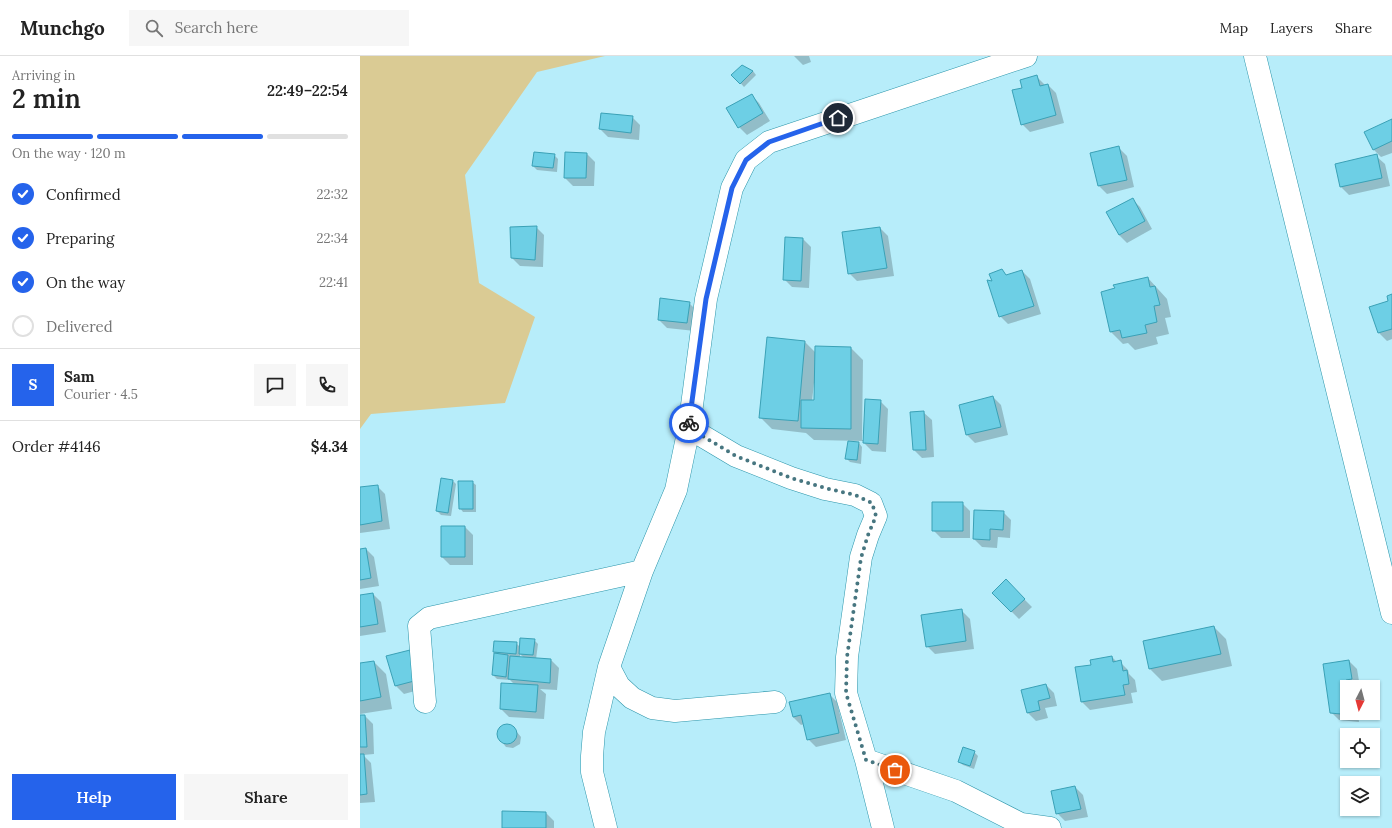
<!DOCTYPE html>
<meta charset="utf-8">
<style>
body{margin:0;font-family:Lora,serif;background:#f6f6f6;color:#222;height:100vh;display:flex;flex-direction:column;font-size:15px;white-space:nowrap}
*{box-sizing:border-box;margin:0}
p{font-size:13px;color:#767676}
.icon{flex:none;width:22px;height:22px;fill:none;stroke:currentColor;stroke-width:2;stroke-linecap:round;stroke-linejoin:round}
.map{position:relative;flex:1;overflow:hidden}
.details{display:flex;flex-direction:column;background:#fff;width:360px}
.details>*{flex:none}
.needle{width:26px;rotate:186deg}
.controls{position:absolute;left:980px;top:624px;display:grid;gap:8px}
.controls a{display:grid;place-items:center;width:40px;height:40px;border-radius:0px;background:#fff;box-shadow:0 1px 3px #0004;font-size:20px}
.pin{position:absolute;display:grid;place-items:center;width:34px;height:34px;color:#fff;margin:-17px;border:2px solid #fff;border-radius:50%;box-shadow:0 1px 4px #0007}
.courier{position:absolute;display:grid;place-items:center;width:40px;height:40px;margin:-20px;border:3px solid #2563eb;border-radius:50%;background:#fff;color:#222;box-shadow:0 1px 5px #0007}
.headline em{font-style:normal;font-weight:600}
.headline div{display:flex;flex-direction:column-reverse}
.headline{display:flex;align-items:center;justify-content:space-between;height:68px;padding:0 12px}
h1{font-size:26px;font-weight:600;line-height:30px}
.bar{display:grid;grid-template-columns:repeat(4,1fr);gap:6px 4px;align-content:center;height:48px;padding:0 12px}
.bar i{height:5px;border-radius:3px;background:#e0e0e0}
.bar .active{background:#2563eb}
.bar p{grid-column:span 4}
.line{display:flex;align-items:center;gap:10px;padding:0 12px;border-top:1px solid #e0e0e0}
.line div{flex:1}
.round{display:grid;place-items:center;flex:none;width:42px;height:42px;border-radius:0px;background:#f6f6f6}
ol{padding:0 12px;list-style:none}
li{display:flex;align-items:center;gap:12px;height:44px}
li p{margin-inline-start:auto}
li .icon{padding:4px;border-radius:50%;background:#2563eb;color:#fff;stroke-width:4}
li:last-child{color:#767676}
li i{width:22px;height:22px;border:2px solid #e0e0e0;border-radius:50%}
.primary-button{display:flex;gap:8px;margin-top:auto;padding:8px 12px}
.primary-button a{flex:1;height:46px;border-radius:0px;background:#2563eb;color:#fff;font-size:16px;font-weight:600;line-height:46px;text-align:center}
.primary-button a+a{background:#f6f6f6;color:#222}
header{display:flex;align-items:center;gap:24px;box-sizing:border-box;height:56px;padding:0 20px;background:#fff;border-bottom:1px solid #e0e0e0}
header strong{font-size:19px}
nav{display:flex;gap:22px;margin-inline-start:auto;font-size:14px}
.search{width:280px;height:36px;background:#f6f6f6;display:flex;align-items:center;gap:10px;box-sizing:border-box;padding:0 14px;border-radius:0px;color:#767676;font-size:15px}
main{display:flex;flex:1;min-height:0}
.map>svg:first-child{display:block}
</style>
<header>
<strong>Munchgo</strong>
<div class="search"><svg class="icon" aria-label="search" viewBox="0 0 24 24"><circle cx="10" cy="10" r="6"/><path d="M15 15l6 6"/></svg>Search here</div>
<nav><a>Map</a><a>Layers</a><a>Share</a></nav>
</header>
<main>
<section class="details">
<div class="headline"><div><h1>2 min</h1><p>Arriving in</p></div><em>22:49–22:54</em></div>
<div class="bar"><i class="active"></i><i class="active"></i><i class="active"></i><i></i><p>On the way · 120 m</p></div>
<ol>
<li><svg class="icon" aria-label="check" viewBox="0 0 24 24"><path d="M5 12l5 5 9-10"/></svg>Confirmed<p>22:32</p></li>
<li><svg class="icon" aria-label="check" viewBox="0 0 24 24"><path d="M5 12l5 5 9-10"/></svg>Preparing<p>22:34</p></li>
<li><svg class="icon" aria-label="check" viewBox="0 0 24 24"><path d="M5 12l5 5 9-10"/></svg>On the way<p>22:41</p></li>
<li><i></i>Delivered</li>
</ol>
<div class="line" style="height:72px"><b class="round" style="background:#2563eb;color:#fff">S</b><div><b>Sam</b><p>Courier · 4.5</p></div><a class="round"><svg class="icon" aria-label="chat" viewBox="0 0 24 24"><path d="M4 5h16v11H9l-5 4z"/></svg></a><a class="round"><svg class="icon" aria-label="phone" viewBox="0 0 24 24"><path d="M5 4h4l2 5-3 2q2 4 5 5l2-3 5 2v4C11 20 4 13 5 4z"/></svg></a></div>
<div class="line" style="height:52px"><div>Order #4146</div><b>$4.34</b></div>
<div class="primary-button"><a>Help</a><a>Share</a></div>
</section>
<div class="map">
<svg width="1032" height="772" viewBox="0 0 1032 772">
<rect width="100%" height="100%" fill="#b7edfa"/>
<path fill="#dacb94" d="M 0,0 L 245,0 L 177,16 L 105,119 L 119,227 L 175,261 L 145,347 L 11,358 L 0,373 Z"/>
<path fill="#0003" fill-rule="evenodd" d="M 434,0 L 450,0 L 449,0 L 451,6 L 443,9 Z
M 382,10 L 393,15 L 396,19 L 384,31 L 373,19 Z
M 677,21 L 685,29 L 688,29 L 696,37 L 704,67 L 670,76 L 662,68 L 663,33 Z
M 391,39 L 399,47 L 410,65 L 387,79 L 379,71 Z
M 272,61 L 280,69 L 279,84 L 248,81 L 240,73 Z
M 1032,64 L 1032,97 L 1021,101 L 1013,93 Z
M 759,92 L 767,100 L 774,131 L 747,138 L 739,130 L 731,98 Z
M 227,98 L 235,106 L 234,130 L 213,130 L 205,122 Z
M 194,99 L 198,103 L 197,116 L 177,114 L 173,110 Z
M 1016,100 L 1025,108 L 1030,130 L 989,139 L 981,131 L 976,109 Z
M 772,143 L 780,151 L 792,173 L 767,187 L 759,179 L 747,157 Z
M 176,171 L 184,179 L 183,211 L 160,210 L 152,202 Z
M 520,172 L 528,180 L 534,220 L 497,225 L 489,217 Z
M 426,182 L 443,183 L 451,191 L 449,232 L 432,231 L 424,223 Z
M 641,214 L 647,220 L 662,215 L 670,223 L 681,258 L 648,268 L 640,260 L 633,226 Z
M 788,222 L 807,243 L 811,261 L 805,262 L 809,278 L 796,281 L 798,288 L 775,294 L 768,287 L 763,288 L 751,276 Z
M 1032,239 L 1032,283 L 1027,285 L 1019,277 Z
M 329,247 L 337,255 L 335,275 L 307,272 L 299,264 Z
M 445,286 L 456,297 L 456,291 L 491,292 L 503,304 L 502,384 L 504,384 L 520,345 L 528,353 L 526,396 L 512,395 L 504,387 L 504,385 L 454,384 L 446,377 L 412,373 L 400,361 ZM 454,327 L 456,327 L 455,345 L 452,345 Z
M 633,341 L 641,349 L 648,379 L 615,387 L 607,379 L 600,349 Z
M 563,356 L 572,364 L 574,401 L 562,402 L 554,394 Z
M 499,387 L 502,391 L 501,408 L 490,406 L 486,402 Z
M 92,424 L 96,428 L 91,460 L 81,459 L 77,455 Z
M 112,426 L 116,429 L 116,456 L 103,456 L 100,452 Z
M 17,430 L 25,438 L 30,473 L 0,477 L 0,432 Z
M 602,447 L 610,455 L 610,482 L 581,482 L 573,474 Z
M 643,456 L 651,464 L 650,482 L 638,481 L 637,492 L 622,491 L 614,483 Z
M 105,471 L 113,479 L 113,509 L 90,509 L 82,501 Z
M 6,493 L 14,501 L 19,530 L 0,533 L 0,494 Z
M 646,525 L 672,551 L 659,563 L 633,537 Z
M 13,538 L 21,546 L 26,576 L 0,580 L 0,541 Z
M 602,555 L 610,563 L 614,593 L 575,598 L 567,590 Z
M 854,571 L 866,583 L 872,610 L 802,625 L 790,613 L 784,586 Z
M 174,584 L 178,588 L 176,603 L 191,604 L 199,612 L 197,634 L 180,633 L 186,638 L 184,663 L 149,661 L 141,653 L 155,629 L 150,624 L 137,623 L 133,619 L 135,597 L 134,596 L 156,587 L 160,591 ZM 160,598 L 164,602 L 160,602 Z
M 49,595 L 66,632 L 44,638 L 36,630 Z
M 752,601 L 757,606 L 760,606 L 768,614 L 769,618 L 775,624 L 777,636 L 771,637 L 773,647 L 730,654 L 722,646 L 716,612 L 732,610 Z
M 989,605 L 997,613 L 1000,631 L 987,631 L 987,657 L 998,657 L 999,666 L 979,664 L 971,656 L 964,609 Z
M 14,606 L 26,618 L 32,653 L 0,658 L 0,608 Z
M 686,629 L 694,637 L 697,650 L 685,652 L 688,662 L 676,665 L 668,657 L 662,635 Z
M 469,638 L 477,646 L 486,684 L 456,691 L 448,683 L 444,668 L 441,669 L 433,661 Z
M 0,660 L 5,660 L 13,668 L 14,698 L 3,699 L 11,707 L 15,746 L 0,747 Z
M 145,669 L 152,670 L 161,681 L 160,688 L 153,692 L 146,691 L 137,680 L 139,673 Z
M 614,696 L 618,700 L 614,713 L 603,709 L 599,706 Z
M 715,731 L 723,739 L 728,761 L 705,765 L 697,757 Z
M 186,757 L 194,765 L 194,772 L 143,772 Z"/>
<path fill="#6dcfe5" stroke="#3aa1b6" d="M 382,9 L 393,15 L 380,28 L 371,19 Z
M 677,19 L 680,30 L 688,28 L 696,59 L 661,69 L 652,34 L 662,32 L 660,24 Z
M 392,38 L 403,57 L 378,72 L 366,52 Z
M 241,57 L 273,60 L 271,77 L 239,73 Z
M 1032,63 L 1032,85 L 1013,94 L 1004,76 Z
M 759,90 L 767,124 L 738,130 L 730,97 Z
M 174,96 L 195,98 L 193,112 L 172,110 Z
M 205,96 L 227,97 L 226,122 L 204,122 Z
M 1017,98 L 1022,122 L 980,131 L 975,108 Z
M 773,142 L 785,165 L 759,179 L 746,156 Z
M 177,170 L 175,204 L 151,202 L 150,171 Z
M 520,171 L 527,212 L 488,218 L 482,176 Z
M 425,181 L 443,182 L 441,225 L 423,224 Z
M 642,213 L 646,219 L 662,214 L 674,250 L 639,261 L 627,224 L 632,225 L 629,218 Z
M 788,221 L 790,231 L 795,230 L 800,249 L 794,250 L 797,266 L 785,269 L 787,277 L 762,282 L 760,274 L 750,276 L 741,236 L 755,232 L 753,229 Z
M 1032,238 L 1032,273 L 1018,277 L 1009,251 L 1028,245 L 1027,240 Z
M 300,242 L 330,246 L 327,267 L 298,264 Z
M 407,281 L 445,285 L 438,365 L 399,362 Z
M 455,290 L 491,291 L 491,373 L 441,372 L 441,344 L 454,344 Z
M 633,340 L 641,371 L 606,379 L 599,349 Z
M 505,343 L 521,344 L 518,388 L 503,387 Z
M 564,355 L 566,394 L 553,394 L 550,356 Z
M 488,385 L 499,386 L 497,404 L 485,403 Z
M 81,422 L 93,424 L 88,457 L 76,455 Z
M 98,425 L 113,425 L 113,453 L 99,453 Z
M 18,429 L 22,465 L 0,469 L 0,431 Z
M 572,446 L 603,446 L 603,475 L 572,475 Z
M 614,454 L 644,455 L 643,474 L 630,473 L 630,484 L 613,483 Z
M 81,470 L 105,470 L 105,501 L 81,501 Z
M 6,492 L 11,522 L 0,524 L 0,493 Z
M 646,523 L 665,543 L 651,556 L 632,537 Z
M 13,537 L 18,568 L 0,571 L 0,539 Z
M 602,553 L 606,585 L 566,591 L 561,559 Z
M 854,570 L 861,598 L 789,613 L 783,585 Z
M 160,582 L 175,583 L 173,599 L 159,598 Z
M 134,585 L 157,586 L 156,598 L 133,596 Z
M 50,594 L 58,624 L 35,630 L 26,600 Z
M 134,597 L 148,599 L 146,621 L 132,619 Z
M 150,600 L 191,603 L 190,627 L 148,623 Z
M 752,600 L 753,606 L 761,604 L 763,615 L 767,614 L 769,628 L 763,629 L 765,639 L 721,646 L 715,611 L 731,609 L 730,604 Z
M 989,604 L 992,623 L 986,624 L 987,631 L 987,657 L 992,657 L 992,659 L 970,657 L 963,608 Z
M 14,605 L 21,641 L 0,645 L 0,607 Z
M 141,627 L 178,629 L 176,656 L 140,653 Z
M 686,628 L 690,642 L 678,645 L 680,654 L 667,657 L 661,634 Z
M 470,637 L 479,677 L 447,684 L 441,659 L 433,661 L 429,646 Z
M 0,659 L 5,659 L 7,691 L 0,691 Z
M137 678a10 10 0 1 1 20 0a10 10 0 1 1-20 0Z
M 603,691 L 615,695 L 610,710 L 598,706 Z
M 0,698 L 4,698 L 7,738 L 0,739 Z
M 715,730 L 721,753 L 696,758 L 691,735 Z
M 142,755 L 186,756 L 186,772 L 142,772 Z"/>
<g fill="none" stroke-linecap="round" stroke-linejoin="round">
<defs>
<path id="minor" d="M 895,0 L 1032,557
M 329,372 L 376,400 L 431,422 L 465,433 L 495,439 L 511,447 L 516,460 L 508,479 L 501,501 L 487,601 L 486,637 L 506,704 L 523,772
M 249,611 L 259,630 L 272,642 L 292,652 L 315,655 L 415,646
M 65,646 L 59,570 L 69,562 L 282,515
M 506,704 L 596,735 L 661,768 L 690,772
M 246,772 L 232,716 L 232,700 L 234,676 L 249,611 L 282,515 L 316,434 L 329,372 L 346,243 L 372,132 L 386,104 L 409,86 L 666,0"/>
</defs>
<use href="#minor" stroke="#2b95aa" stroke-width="23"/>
<use href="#minor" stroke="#fff" stroke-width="22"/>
</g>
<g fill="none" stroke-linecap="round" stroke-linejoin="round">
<path stroke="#477680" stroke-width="4" stroke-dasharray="0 7.2" d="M 329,367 L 329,372 L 376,400 L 431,422 L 465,432 L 495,439 L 512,447 L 516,460 L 508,479 L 501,502 L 487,601 L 486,637 L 506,704 L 535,714"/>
<path stroke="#2563eb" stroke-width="5" d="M 329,367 L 346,243 L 372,132 L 386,104 L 409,86 L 478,62"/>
</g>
</svg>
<div class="controls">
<a><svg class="needle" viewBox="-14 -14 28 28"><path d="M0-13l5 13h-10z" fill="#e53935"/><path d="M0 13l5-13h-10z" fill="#767676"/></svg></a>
<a><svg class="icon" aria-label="locate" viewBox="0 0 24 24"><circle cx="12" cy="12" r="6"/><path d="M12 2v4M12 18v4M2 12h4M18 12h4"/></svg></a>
<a><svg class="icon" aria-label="layers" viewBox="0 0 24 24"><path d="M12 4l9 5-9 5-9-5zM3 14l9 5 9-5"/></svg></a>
</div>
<div class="pin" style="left:535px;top:714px;background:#ea580c"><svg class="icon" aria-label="bag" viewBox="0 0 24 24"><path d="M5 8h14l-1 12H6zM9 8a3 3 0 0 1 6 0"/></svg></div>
<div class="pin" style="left:478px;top:62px;background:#1f2937"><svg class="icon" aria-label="home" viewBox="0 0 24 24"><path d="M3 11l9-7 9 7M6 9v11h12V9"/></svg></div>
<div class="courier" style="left:329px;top:367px"><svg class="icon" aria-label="bike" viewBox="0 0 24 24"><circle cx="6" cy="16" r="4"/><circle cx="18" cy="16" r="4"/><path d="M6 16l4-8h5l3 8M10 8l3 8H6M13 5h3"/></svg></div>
</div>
</main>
